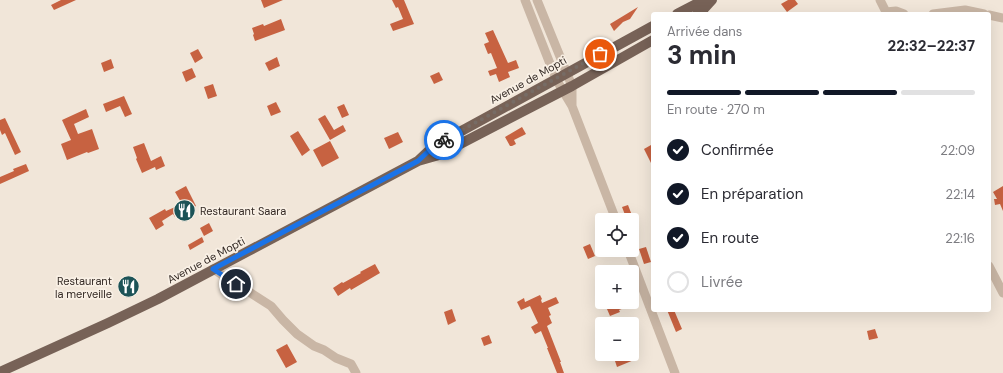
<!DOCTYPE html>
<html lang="fr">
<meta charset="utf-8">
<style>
body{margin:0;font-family:"DM Sans",sans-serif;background:#f7f7f7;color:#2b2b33;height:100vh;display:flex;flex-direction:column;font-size:15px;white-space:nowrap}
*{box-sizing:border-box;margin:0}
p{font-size:13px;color:#7c7c81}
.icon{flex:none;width:22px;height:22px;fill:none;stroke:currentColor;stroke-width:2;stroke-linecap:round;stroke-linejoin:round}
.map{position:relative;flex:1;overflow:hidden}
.sheet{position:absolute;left:651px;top:12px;width:340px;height:300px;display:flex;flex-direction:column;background:#fff;border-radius:4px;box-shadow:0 4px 16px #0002}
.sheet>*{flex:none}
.fabs{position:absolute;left:595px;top:213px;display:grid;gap:8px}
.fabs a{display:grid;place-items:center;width:44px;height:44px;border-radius:4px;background:#fff;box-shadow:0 4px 16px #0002;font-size:20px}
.pin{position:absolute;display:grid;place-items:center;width:34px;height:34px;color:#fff;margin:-17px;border:2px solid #fff;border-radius:50%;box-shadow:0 1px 4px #0007}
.courier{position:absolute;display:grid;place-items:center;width:40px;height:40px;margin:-20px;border:3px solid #1a73e8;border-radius:50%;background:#fff;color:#222;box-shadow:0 1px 5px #0007}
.overview em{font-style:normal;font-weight:700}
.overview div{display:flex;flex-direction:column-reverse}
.overview{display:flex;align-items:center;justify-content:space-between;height:68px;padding:0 16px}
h1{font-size:26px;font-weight:700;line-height:30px}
.bar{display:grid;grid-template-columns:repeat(4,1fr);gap:6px 4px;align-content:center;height:48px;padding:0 16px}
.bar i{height:5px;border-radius:3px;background:#e1e1e2}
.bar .current{background:#111827}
.bar p{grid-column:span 4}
ol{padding:0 16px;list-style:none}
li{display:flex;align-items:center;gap:12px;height:44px}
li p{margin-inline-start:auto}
li .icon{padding:4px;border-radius:50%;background:#111827;color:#fff;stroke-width:4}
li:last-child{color:#7c7c81}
li i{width:22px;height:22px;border:2px solid #e1e1e2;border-radius:50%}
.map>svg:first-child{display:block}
</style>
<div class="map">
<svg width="1003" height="373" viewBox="0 0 1003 373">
<rect width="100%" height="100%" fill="#f1e6d9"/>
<path fill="#c76241" d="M 61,0 L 76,0 L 54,10 L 51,5 Z
M 261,0 L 283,0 L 264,8 Z
M 392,0 L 404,0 L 414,24 L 393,31 L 390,24 L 403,19 L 398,7 L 396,8 Z
M 788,0 L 795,0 L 798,4 L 787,12 L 781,4 Z
M 638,7 L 630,19 L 623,22 L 614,31 L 610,24 Z
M 281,19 L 285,30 L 255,41 L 253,35 L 254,34 L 252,28 L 263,24 L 264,26 Z
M 493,30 L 508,63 L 516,60 L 519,68 L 508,72 L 510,77 L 499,82 L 496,74 L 490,76 L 488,71 L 497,68 L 491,53 L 488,54 L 484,44 L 489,42 L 485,33 Z
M 198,49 L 203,58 L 195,63 L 190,53 Z
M 277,57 L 280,66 L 269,71 L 265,63 Z
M 111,59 L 114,68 L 104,72 L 101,63 Z
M 192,68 L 196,77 L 186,82 L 182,72 Z
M 439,72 L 443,80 L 434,84 L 430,76 Z
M 213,84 L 217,96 L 208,99 L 204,87 Z
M 124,96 L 132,114 L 125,117 L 120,106 L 106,112 L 103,104 Z
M 276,102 L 281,112 L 271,116 L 267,106 Z
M 344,104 L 349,115 L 342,118 L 337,107 Z
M 86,109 L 89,117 L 74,124 L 78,134 L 92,129 L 99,149 L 88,153 L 87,152 L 67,160 L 61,144 L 71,140 L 62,120 Z
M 325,115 L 334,130 L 343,125 L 346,131 L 330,140 L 318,119 Z
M 5,118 L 21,152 L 15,155 L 5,133 L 2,135 L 0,130 L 0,120 Z
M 522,127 L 526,134 L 514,140 L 516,144 L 512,146 L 510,146 L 505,137 Z
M 298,131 L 310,150 L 302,156 L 290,136 Z
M 398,132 L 403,142 L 389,149 L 384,138 Z
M 330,141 L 339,158 L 322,167 L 313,150 Z
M 144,143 L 151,161 L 161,156 L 165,166 L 156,170 L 155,167 L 142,173 L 136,159 L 137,158 L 133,147 Z
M 651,145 L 653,149 L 653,167 L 644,149 Z
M 26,164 L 29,171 L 0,184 L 0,177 L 14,171 L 13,169 Z
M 186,186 L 196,206 L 175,217 L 173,214 L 162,221 L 164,225 L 156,230 L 149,218 L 165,209 L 166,211 L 182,204 L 175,192 Z
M 1003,186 L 1003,211 L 1000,204 L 995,205 L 994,199 L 997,199 L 993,192 Z
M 628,205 L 633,218 L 627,220 L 622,207 Z
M 209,223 L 213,231 L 204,236 L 200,228 Z
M 202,237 L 204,242 L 190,250 L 188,245 Z
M 590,244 L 595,256 L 588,259 L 583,247 Z
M 646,247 L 651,262 L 644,264 L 639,249 Z
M 375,264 L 380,273 L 351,290 L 350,288 L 338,296 L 333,288 L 342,282 L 343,283 L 361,273 L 360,272 Z
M 540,295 L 542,299 L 541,300 L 542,303 L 556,297 L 559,303 L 548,308 L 551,315 L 549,316 L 552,323 L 547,326 L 561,362 L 560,362 L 564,373 L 557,373 L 547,348 L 548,348 L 541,331 L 535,334 L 531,327 L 538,323 L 530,306 L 521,310 L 517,302 L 524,298 L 525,302 Z
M 604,302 L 638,302 L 638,303 L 619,310 L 620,312 L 610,316 Z
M 452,309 L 456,321 L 448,325 L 444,312 Z
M 667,310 L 674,310 L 682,329 L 676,332 Z
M 875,329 L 878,338 L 869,340 L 867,331 Z
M 489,335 L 492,343 L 484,346 L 481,338 Z
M 287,344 L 297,362 L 286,368 L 276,350 Z
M 632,354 L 634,360 L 617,367 L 615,361 Z"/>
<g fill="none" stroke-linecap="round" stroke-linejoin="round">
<path stroke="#c9b6a5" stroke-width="9" d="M 525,0 L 556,79 L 563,91 L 572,106 L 616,220
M 537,0 L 572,86 L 572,106
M 880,0 L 887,14
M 886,12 L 896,11 L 904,14
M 933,14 L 965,10 L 984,14
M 989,15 L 1003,18
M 628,250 L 675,373
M 989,266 L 1003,293
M 213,269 L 271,306 L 283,320 L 297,334 L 314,346 L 324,350 L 336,358 L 351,364 L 356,373"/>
<path stroke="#776257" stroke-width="10" d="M 677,14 L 698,3 L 711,0
M 697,14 L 702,11 L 712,0
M 418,161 L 434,146 L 653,26
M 0,372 L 108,323 L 158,299 L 418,161 L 439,155 L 572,86 L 653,40"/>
</g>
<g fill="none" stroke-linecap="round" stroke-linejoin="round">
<path stroke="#776c65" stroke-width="4" stroke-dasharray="0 7.2" d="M 444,140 L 600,54"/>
<path stroke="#1a73e8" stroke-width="5" d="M 236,284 L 213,269 L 418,161 L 434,146 L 444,140"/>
</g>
<defs>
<symbol id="restaurant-disc" viewBox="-11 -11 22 22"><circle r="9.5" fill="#1c5357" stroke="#f9f0e5"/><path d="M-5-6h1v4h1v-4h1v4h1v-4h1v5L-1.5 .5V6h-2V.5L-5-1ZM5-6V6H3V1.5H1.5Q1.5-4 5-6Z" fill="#fff"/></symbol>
</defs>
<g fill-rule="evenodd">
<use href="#restaurant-disc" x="172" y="198" width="25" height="25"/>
<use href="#restaurant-disc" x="116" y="274" width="25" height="25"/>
</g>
<g text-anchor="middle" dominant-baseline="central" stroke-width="3.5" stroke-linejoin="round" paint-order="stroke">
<g font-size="11" fill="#352b26" stroke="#f9f0e5">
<text transform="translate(528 80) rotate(-29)">Avenue de Mopti</text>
<text transform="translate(206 260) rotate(-28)">Avenue de Mopti</text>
</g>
<g font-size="11" fill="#352b26" stroke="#f9f0e5" text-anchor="start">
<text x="200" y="211">Restaurant Saara</text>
<text x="112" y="281" text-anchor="end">Restaurant<tspan x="112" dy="13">la merveille</tspan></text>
</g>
</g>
</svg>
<div class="fabs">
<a><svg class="icon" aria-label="locate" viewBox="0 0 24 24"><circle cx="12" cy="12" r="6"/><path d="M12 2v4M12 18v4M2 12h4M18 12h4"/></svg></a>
<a>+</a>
<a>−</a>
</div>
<div class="pin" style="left:600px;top:54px;background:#ea580c"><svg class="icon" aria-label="bag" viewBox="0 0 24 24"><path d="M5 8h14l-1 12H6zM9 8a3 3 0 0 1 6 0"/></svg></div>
<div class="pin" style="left:236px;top:284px;background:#1f2937"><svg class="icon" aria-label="home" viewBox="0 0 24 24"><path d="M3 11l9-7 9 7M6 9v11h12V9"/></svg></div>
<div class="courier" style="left:444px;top:140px"><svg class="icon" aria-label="bike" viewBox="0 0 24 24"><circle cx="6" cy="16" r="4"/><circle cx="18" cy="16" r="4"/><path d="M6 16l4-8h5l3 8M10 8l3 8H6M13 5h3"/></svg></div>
<section class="sheet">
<div class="overview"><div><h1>3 min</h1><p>Arrivée dans</p></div><em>22:32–22:37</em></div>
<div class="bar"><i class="current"></i><i class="current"></i><i class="current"></i><i></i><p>En route · 270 m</p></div>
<ol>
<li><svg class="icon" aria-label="check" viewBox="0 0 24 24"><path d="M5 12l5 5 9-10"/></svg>Confirmée<p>22:09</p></li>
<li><svg class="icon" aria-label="check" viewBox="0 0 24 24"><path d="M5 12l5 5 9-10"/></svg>En préparation<p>22:14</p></li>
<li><svg class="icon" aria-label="check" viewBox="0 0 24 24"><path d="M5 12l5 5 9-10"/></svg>En route<p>22:16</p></li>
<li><i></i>Livrée</li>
</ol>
</section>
</div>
